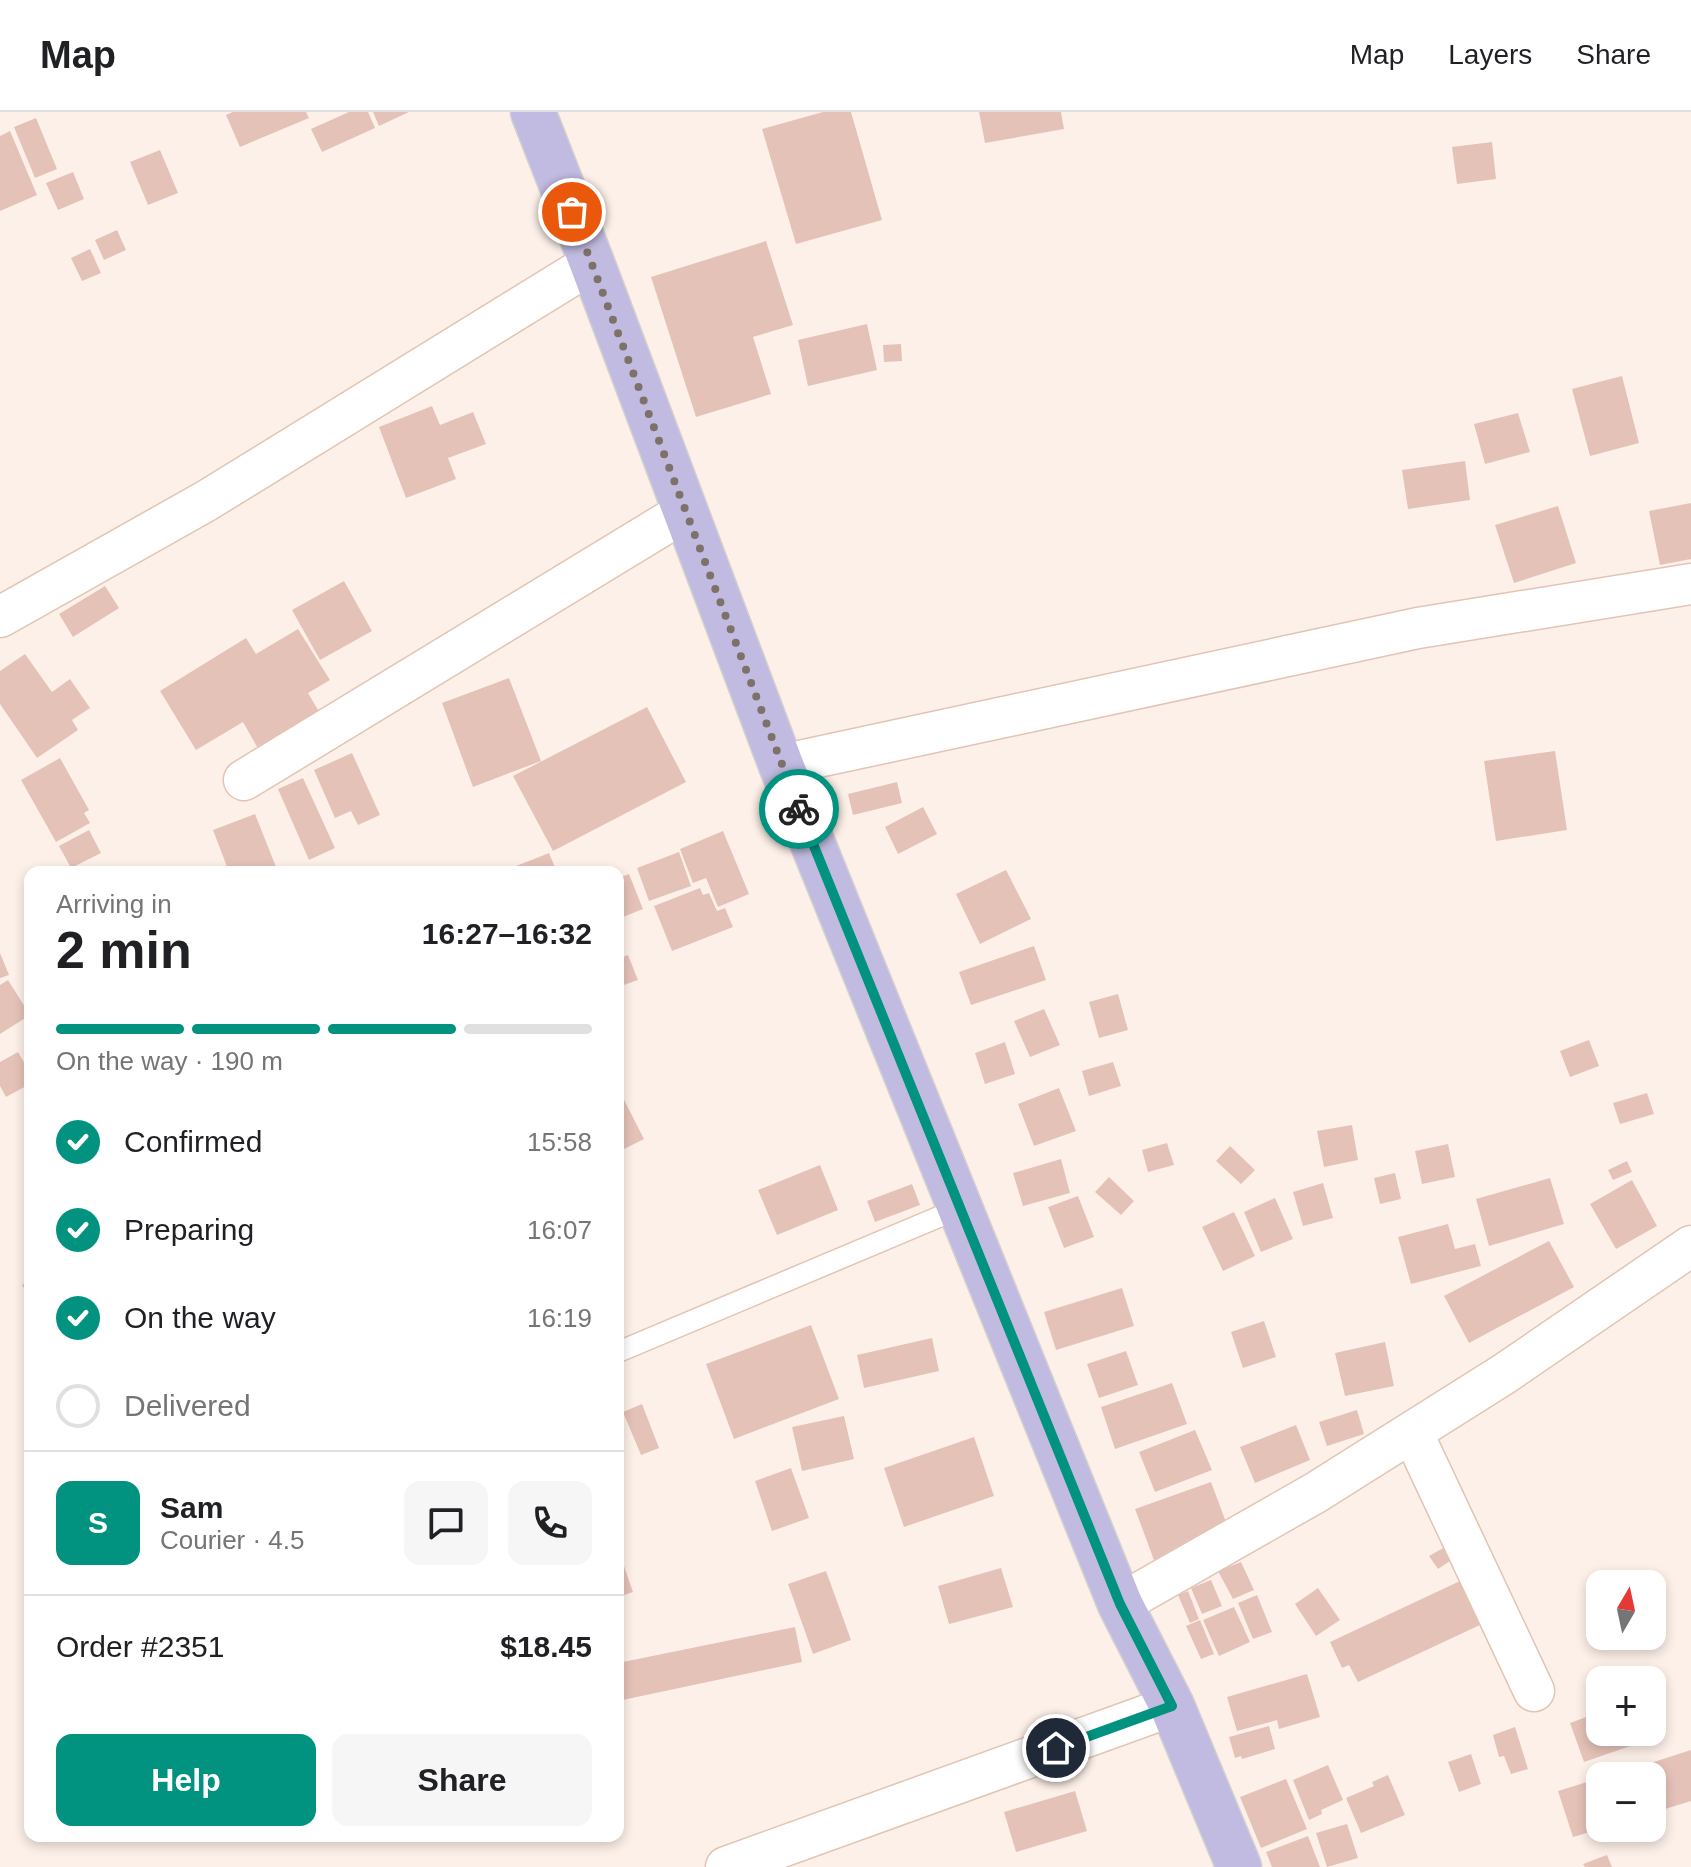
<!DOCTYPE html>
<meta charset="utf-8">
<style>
body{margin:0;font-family:Helvetica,sans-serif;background:#f6f6f6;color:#202124;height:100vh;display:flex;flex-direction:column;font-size:30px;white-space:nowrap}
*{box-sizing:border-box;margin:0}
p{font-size:26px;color:#757577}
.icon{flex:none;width:44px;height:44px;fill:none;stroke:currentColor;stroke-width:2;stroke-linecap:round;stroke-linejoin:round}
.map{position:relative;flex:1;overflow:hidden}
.panel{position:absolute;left:24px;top:754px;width:600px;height:976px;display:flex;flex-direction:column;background:#fff;border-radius:16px;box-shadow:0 4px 12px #0003}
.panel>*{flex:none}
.needle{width:52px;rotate:9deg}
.buttons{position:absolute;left:1586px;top:1458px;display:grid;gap:16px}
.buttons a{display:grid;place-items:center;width:80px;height:80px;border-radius:16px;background:#fff;box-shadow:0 4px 12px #0003;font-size:40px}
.pin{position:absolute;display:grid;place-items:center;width:68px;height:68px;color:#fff;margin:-34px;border:4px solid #fff;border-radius:50%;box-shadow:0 2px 8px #0007}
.courier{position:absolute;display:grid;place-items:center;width:80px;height:80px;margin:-40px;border:6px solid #01937f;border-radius:50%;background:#fff;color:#222;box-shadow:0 2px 10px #0007}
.headline em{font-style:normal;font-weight:700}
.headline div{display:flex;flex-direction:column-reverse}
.headline{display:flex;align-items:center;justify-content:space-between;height:136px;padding:0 32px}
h1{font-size:52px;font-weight:700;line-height:60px}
.bar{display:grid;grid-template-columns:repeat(4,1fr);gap:12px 8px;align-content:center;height:96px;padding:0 32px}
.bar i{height:10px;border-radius:6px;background:#e0e0e0}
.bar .active{background:#01937f}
.bar p{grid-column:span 4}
.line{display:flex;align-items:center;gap:20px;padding:0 32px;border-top:2px solid #e0e0e0}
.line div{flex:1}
.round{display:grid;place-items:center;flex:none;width:84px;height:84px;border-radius:16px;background:#f6f6f6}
ol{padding:0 32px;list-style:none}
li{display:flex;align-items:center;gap:24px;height:88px}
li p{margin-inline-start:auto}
li .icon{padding:8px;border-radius:50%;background:#01937f;color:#fff;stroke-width:4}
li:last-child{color:#757577}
li i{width:44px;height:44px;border:4px solid #e0e0e0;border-radius:50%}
.primary-button{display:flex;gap:16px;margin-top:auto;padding:16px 32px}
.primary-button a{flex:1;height:92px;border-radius:16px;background:#01937f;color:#fff;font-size:32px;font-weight:700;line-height:92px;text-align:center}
.primary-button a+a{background:#f6f6f6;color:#202124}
header{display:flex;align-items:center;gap:48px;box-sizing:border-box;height:112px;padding:0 40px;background:#fff;border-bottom:2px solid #e0e0e0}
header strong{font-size:38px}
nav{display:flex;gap:44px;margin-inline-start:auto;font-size:28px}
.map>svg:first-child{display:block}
</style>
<header>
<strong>Map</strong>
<nav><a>Map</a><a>Layers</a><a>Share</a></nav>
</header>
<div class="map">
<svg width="1691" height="1755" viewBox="0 0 1691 1755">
<rect width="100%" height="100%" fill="#fdf0e9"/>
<path fill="#e5c2b8" d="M 233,0 L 306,0 L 309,6 L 240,35 L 226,3 Z
M 349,0 L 368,0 L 375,16 L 322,40 L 311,17 Z
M 373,0 L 409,0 L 379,14 Z
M 823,0 L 851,0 L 882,108 L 796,132 L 762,17 Z
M 979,0 L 1061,0 L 1064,17 L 985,31 Z
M 36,6 L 57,57 L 35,66 L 14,15 Z
M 10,19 L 37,83 L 0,99 L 0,24 Z
M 1492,30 L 1496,67 L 1457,72 L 1452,35 Z
M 160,38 L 178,81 L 148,93 L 130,50 Z
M 73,60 L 84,87 L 58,98 L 46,71 Z
M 117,118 L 126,138 L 104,148 L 95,128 Z
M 766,129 L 793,213 L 753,225 L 771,282 L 696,305 L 651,165 Z
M 90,137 L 101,161 L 82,169 L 71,146 Z
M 867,212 L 877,258 L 808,274 L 798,228 Z
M 901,232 L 902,249 L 884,250 L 883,233 Z
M 1622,264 L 1639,331 L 1590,344 L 1572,277 Z
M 432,294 L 440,313 L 473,300 L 486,332 L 448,346 L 456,367 L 406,386 L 379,315 Z
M 1518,301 L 1530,340 L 1485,352 L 1474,312 Z
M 1465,349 L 1470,388 L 1408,397 L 1402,358 Z
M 1691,391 L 1691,447 L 1660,453 L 1649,399 Z
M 1558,394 L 1576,451 L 1514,471 L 1495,413 Z
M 344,469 L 372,519 L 320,548 L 292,498 Z
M 105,474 L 119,496 L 73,525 L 59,502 Z
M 298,517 L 330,568 L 308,581 L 321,603 L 260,640 L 243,610 L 196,638 L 160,579 L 246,526 L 256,542 Z
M 25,542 L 52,580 L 70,567 L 90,596 L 72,608 L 78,618 L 37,646 L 0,592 L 0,559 Z
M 509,566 L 541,649 L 473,675 L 442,591 Z
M 647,595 L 686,670 L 553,739 L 513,664 Z
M 1555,639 L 1567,718 L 1496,729 L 1484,649 Z
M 352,641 L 380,703 L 358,713 L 351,699 L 335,706 L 314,658 Z
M 60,646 L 89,698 L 84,701 L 90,711 L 56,730 L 21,668 Z
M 303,666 L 335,736 L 309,748 L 278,677 Z
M 897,670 L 902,691 L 853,703 L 848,682 Z
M 923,695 L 937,722 L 898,742 L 885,715 Z
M 255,702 L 278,760 L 229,760 L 213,718 Z
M 89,718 L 101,741 L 71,756 L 59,734 Z
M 723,719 L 749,782 L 718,795 L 706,766 L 693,771 L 680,737 Z
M 679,740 L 691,774 L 649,789 L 637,756 Z
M 549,741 L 557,760 L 501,760 Z
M 1006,758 L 1031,807 L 980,832 L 956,782 Z
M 629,762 L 643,797 L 618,807 L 618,766 Z
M 700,776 L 703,783 L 709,781 L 717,799 L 725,796 L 733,815 L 672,839 L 654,794 Z
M 1034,834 L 1046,868 L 971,893 L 959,860 Z
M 0,841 L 9,863 L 0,866 Z
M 628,843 L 638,868 L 618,875 L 618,847 Z
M 8,868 L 30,903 L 0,922 L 0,873 Z
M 1118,882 L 1128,918 L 1099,926 L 1089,890 Z
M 1044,897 L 1060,933 L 1030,945 L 1014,909 Z
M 1589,928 L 1599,954 L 1570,965 L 1560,939 Z
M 1005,930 L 1015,962 L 985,972 L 975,941 Z
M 18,940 L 30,961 L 30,972 L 6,985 L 0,974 L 0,950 Z
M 1113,950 L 1121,974 L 1089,984 L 1082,959 Z
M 1059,976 L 1076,1019 L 1034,1034 L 1018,992 Z
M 1647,981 L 1654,1002 L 1620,1012 L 1613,991 Z
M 621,982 L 644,1027 L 618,1040 L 618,983 Z
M 1352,1013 L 1358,1048 L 1324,1055 L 1317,1019 Z
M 1167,1031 L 1174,1053 L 1148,1060 L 1142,1038 Z
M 1448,1032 L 1455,1065 L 1422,1072 L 1415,1039 Z
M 1230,1034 L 1255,1058 L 1241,1072 L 1216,1049 Z
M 1061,1047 L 1070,1081 L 1023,1094 L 1013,1061 Z
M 1627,1049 L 1632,1060 L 1613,1068 L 1608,1058 Z
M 820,1053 L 838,1098 L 777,1123 L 758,1078 Z
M 1395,1061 L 1401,1087 L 1380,1092 L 1374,1066 Z
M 1109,1065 L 1134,1089 L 1121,1103 L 1095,1080 Z
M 1550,1066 L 1564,1112 L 1489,1134 L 1476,1087 Z
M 1632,1068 L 1657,1114 L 1616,1137 L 1590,1092 Z
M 1323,1071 L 1333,1106 L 1303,1114 L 1293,1080 Z
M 912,1072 L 920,1093 L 875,1110 L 867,1089 Z
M 1078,1084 L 1094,1125 L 1064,1136 L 1048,1095 Z
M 1275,1086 L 1293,1127 L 1261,1140 L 1244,1100 Z
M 1234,1100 L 1255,1144 L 1223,1159 L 1202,1115 Z
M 1448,1112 L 1455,1137 L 1475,1132 L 1481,1154 L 1411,1172 L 1398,1125 Z
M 1549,1129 L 1574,1175 L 1469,1231 L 1444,1184 Z
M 30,1168 L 30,1185 L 22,1173 Z
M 1122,1176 L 1134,1214 L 1056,1238 L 1044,1200 Z
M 1264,1209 L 1276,1245 L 1243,1256 L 1231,1220 Z
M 811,1213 L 839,1287 L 734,1327 L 706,1252 Z
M 932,1226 L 939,1259 L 864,1276 L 857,1243 Z
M 1385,1230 L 1394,1274 L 1345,1284 L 1335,1241 Z
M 1126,1239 L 1138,1273 L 1099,1286 L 1087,1252 Z
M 1172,1271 L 1187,1312 L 1115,1337 L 1101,1295 Z
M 642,1292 L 659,1336 L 641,1343 L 623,1300 Z
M 1357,1298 L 1364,1322 L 1327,1334 L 1319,1310 Z
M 844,1304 L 854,1347 L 802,1359 L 792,1315 Z
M 1296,1313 L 1310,1348 L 1255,1371 L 1240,1335 Z
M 1195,1318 L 1212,1358 L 1155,1380 L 1139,1340 Z
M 974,1325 L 994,1384 L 904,1415 L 884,1356 Z
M 791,1356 L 809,1406 L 772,1419 L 755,1369 Z
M 1211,1370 L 1230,1421 L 1154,1448 L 1135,1397 Z
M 1445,1435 L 1453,1447 L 1438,1457 L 1429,1444 Z
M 618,1437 L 633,1480 L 618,1485 Z
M 1241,1450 L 1254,1478 L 1233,1487 L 1218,1459 Z
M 1001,1456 L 1013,1495 L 949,1512 L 938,1474 Z
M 826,1459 L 851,1528 L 813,1542 L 788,1472 Z
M 1211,1468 L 1222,1494 L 1202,1502 L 1191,1476 Z
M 1460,1469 L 1480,1513 L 1358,1570 L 1349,1553 L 1342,1556 L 1330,1530 Z
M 1318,1476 L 1340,1508 L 1316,1524 L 1295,1492 Z
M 1188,1479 L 1199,1507 L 1190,1511 L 1178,1483 Z
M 1257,1483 L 1272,1520 L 1253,1527 L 1238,1491 Z
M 1234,1495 L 1250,1530 L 1219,1544 L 1203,1508 Z
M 1200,1508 L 1214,1542 L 1201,1547 L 1186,1514 Z
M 795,1515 L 802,1550 L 618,1589 L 618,1551 Z
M 1307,1562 L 1320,1605 L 1279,1617 L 1277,1608 L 1237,1619 L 1227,1585 Z
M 1600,1600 L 1600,1620 L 1629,1620 L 1633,1633 L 1584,1650 L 1570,1611 Z
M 1269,1614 L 1275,1637 L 1242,1647 L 1241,1644 L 1235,1646 L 1229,1625 Z
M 1515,1615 L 1528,1657 L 1511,1662 L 1504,1644 L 1499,1645 L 1493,1623 Z
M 1691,1638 L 1691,1689 L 1652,1701 L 1652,1664 L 1610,1664 Z
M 1471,1642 L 1481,1672 L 1459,1680 L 1448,1650 Z
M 1328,1653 L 1343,1688 L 1321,1698 L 1322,1702 L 1309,1708 L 1293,1668 Z
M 1388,1663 L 1405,1703 L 1361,1721 L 1346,1686 L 1374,1674 L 1372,1670 Z
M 1600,1666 L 1600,1717 L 1573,1725 L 1558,1679 Z
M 1286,1667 L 1307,1717 L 1261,1736 L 1240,1685 Z
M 1075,1679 L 1087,1719 L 1016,1740 L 1004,1700 Z
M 1347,1712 L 1358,1746 L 1327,1755 L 1316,1721 Z
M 1308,1724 L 1320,1755 L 1272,1755 L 1266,1740 Z
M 1607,1743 L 1612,1755 L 1585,1755 L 1583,1752 Z"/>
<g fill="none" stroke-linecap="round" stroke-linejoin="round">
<defs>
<path id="lane" d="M 618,1240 L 960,1096"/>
<path id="street" d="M 0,505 L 206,389 L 592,151
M 781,653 L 1418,516 L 1691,472
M 244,668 L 686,399
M 1412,1320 L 1534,1579
M 1120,1492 L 1315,1381 L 1504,1262 L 1691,1134
M 726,1755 L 1172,1594"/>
<path id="primary" d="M 533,0 L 592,151 L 781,653 L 1120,1492 L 1172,1594 L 1239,1755"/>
</defs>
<use href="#lane" stroke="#e3c4b3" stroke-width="23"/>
<use href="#street" stroke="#e3c4b3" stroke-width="43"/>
<use href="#primary" stroke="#d3d1cf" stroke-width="47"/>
<use href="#lane" stroke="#fff" stroke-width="20"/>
<use href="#street" stroke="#fff" stroke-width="40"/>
<use href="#primary" stroke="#c2bbe1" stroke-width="44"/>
</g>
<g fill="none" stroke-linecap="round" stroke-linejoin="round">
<path stroke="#7e716a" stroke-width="8" stroke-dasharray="0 14.4" d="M 572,100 L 799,697"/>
<path stroke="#01937f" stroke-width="10" d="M 799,697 L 1120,1492 L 1172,1594 L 1056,1636"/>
</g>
</svg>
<div class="buttons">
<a><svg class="needle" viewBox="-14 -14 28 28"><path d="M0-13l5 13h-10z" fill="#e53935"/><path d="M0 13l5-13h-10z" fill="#757577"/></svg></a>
<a>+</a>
<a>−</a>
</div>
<div class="pin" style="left:572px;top:100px;background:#ea580c"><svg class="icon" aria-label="bag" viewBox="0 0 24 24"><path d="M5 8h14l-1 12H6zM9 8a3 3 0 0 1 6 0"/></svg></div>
<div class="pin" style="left:1056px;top:1636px;background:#1f2937"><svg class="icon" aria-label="home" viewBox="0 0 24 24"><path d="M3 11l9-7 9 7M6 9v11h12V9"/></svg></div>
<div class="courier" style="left:799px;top:697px"><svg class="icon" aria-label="bike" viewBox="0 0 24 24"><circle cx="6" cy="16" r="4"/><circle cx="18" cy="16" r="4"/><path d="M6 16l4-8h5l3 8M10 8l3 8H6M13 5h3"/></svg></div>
<section class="panel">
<div class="headline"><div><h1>2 min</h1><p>Arriving in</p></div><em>16:27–16:32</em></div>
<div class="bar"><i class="active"></i><i class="active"></i><i class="active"></i><i></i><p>On the way · 190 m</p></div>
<ol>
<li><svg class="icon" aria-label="check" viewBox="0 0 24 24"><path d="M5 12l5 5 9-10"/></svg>Confirmed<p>15:58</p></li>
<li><svg class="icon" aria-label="check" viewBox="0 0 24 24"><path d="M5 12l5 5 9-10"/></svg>Preparing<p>16:07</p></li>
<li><svg class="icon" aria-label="check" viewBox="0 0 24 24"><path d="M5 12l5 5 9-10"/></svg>On the way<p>16:19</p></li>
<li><i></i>Delivered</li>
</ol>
<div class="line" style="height:144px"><b class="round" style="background:#01937f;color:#fff">S</b><div><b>Sam</b><p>Courier · 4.5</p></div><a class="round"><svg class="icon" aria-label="chat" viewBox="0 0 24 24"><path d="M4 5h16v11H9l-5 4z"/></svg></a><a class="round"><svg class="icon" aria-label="phone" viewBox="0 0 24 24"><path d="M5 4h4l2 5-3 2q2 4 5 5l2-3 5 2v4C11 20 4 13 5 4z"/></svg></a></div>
<div class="line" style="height:104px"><div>Order #2351</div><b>$18.45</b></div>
<div class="primary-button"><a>Help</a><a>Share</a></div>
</section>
</div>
